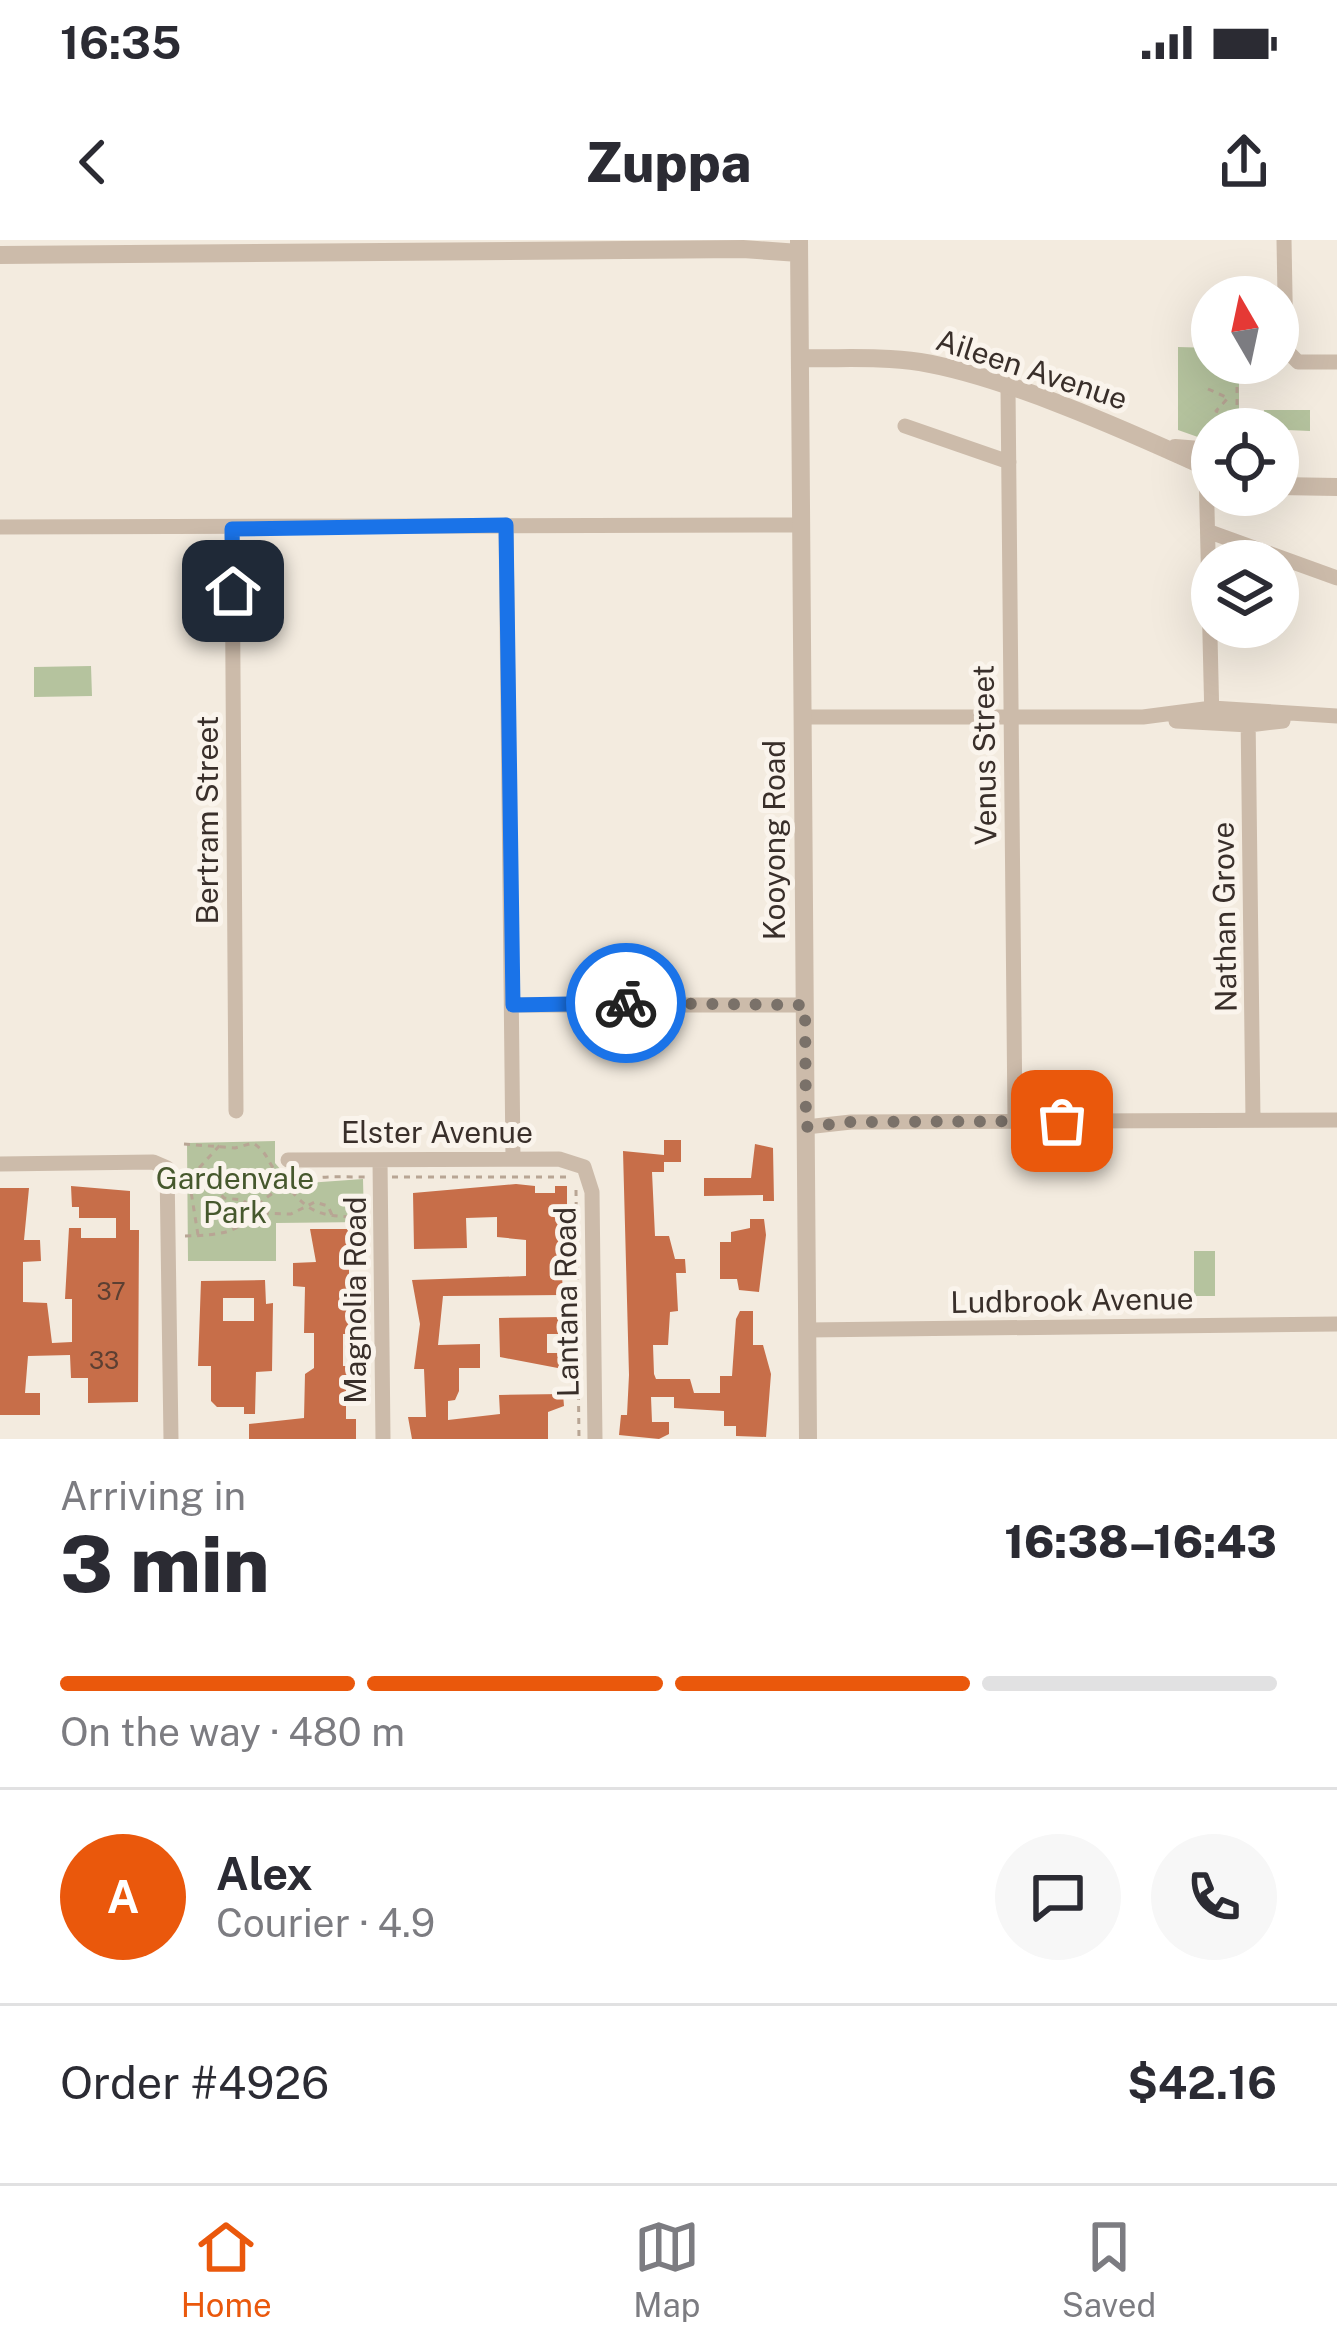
<!DOCTYPE html>
<meta charset="utf-8">
<style>
body{margin:0;font-family:"Public Sans",sans-serif;background:#f7f7f7;color:#2b2b33;height:100vh;display:flex;flex-direction:column;font-size:45px;white-space:nowrap}
*{box-sizing:border-box;margin:0}
p{font-size:39px;color:#7c7c81}
.icon{flex:none;width:66px;height:66px;fill:none;stroke:currentColor;stroke-width:2;stroke-linecap:round;stroke-linejoin:round}
.map{position:relative;height:1199px;overflow:hidden}
.side{display:flex;flex-direction:column;background:#fff;flex:1}
.side>*{flex:none}
.needle{width:78px;rotate:351deg}
.tools{position:absolute;left:1191px;top:36px;display:grid;gap:24px}
.tools a{display:grid;place-items:center;width:108px;height:108px;border-radius:50%;background:#fff;box-shadow:0 12px 48px #0002;font-size:60px}
.pin{position:absolute;display:grid;place-items:center;width:102px;height:102px;color:#fff;margin:-51px;border-radius:24px;box-shadow:0 6px 18px #0006}
.courier{position:absolute;display:grid;place-items:center;width:120px;height:120px;margin:-60px;border:9px solid #1a73e8;border-radius:50%;background:#fff;color:#222;box-shadow:0 3px 15px #0007}
.headline em{font-style:normal;font-weight:800}
.headline div{display:flex;flex-direction:column-reverse}
.headline{display:flex;align-items:center;justify-content:space-between;height:204px;padding:0 60px}
h1{font-size:78px;font-weight:800;line-height:90px}
.bar{display:grid;grid-template-columns:repeat(4,1fr);gap:18px 12px;align-content:center;height:144px;padding:0 60px}
.bar i{height:15px;border-radius:9px;background:#e1e1e2}
.bar .on{background:#ea580c}
.bar p{grid-column:span 4}
.line{display:flex;align-items:center;gap:30px;padding:0 60px;border-top:3px solid #e1e1e2}
.line div{flex:1}
.round{display:grid;place-items:center;flex:none;width:126px;height:126px;border-radius:63px;background:#f7f7f7}
.status{display:flex;justify-content:space-between;align-items:center;height:84px;padding:0 60px;background:#fff;direction:ltr}
.status svg{height:33px;fill:currentColor}
header{display:flex;justify-content:space-between;align-items:center;height:156px;padding:0 60px;background:#fff;font-size:54px;font-weight:800}
.tab-bar{display:flex;justify-content:space-around;align-items:center;height:168px;border-top:3px solid #e1e1e2;background:#fff;font-size:33px;color:#7c7c81}
.tab-bar a{display:grid;justify-items:center;gap:6px}
.tab-bar .on{color:#ea580c}
.map>svg:first-child{display:block}
</style>
<div class="status"><b>16:35</b><svg viewBox="0 0 49 12"><path d="M0 12V9h3v3zM5 12V6h3v6zM10 12V3h3v9zM15 12V0h3v12zM26 1h20v11H26zM47 4h2v5h-2z"/></svg></div>
<header><svg class="icon" aria-label="back" viewBox="0 0 24 24"><path d="M15 5l-7 7 7 7"/></svg>Zuppa<svg class="icon" aria-label="share" viewBox="0 0 24 24"><path d="M12 15V3M7 8l5-5 5 5M5 13v7h14v-7"/></svg></header>
<div class="map">
<svg width="1337" height="1199" viewBox="0 0 1337 1199">
<rect width="100%" height="100%" fill="#f3ebdf"/>
<path fill="#b5c39e" d="M 1178,107 L 1212,108 L 1212,123 L 1268,123 L 1266,137 L 1239,138 L 1239,189 L 1212,189 L 1212,202 L 1178,190 Z
M 1310,170 L 1310,191 L 1264,189 L 1264,170 Z
M 91,426 L 92,456 L 34,457 L 34,427 Z
M 275,901 L 275,923 L 293,944 L 363,939 L 364,982 L 276,983 L 276,1021 L 188,1021 L 187,903 Z
M 1194,1011 L 1215,1011 L 1215,1056 L 1194,1056 Z"/>
<path fill="#c76e49" fill-rule="evenodd" d="M 664,900 L 681,900 L 681,922 L 664,922 L 664,932 L 652,932 L 655,996 L 669,996 L 675,1019 L 685,1019 L 686,1033 L 676,1033 L 678,1071 L 670,1072 L 668,1105 L 653,1105 L 654,1134 L 656,1139 L 690,1139 L 694,1153 L 720,1153 L 720,1136 L 732,1136 L 736,1079 L 740,1071 L 753,1071 L 753,1105 L 763,1105 L 771,1134 L 766,1197 L 736,1196 L 736,1186 L 724,1186 L 724,1171 L 674,1168 L 674,1157 L 651,1157 L 652,1182 L 669,1182 L 669,1194 L 659,1199 L 619,1195 L 621,1175 L 627,1175 L 629,1135 L 623,911 L 664,915 L 664,922 Z
M 755,904 L 773,908 L 774,961 L 763,961 L 763,955 L 704,956 L 704,938 L 751,938 Z
M 516,944 L 535,946 L 535,953 L 555,953 L 555,946 L 567,946 L 567,974 L 559,974 L 563,1055 L 443,1056 L 438,1105 L 480,1104 L 480,1128 L 459,1128 L 459,1151 L 455,1160 L 448,1161 L 448,1180 L 500,1174 L 499,1155 L 563,1154 L 564,1166 L 548,1172 L 548,1199 L 412,1199 L 408,1177 L 426,1177 L 424,1129 L 414,1129 L 420,1084 L 412,1040 L 526,1036 L 526,1000 L 497,997 L 497,977 L 466,978 L 467,1008 L 414,1009 L 413,953 Z
M 71,946 L 130,951 L 130,990 L 139,990 L 138,1162 L 88,1163 L 88,1138 L 71,1138 L 70,1115 L 28,1116 L 25,1153 L 40,1153 L 40,1175 L 0,1175 L 0,948 L 29,948 L 24,1000 L 40,1000 L 41,1021 L 23,1022 L 23,1062 L 47,1063 L 52,1103 L 72,1102 L 72,1059 L 65,1059 L 69,988 L 81,988 L 81,998 L 116,998 L 116,978 L 79,978 L 79,967 L 72,967 Z
M 750,979 L 764,979 L 766,995 L 759,1052 L 739,1050 L 737,1039 L 720,1039 L 720,1002 L 731,1002 L 731,992 L 750,988 Z
M 310,989 L 349,989 L 349,1094 L 343,1094 L 343,1126 L 352,1126 L 346,1144 L 346,1179 L 356,1179 L 356,1199 L 249,1199 L 249,1184 L 304,1178 L 305,1134 L 314,1128 L 314,1093 L 304,1093 L 305,1047 L 293,1046 L 293,1023 L 316,1022 Z
M 265,1040 L 266,1064 L 273,1063 L 272,1131 L 256,1132 L 255,1174 L 244,1174 L 244,1167 L 217,1167 L 211,1161 L 211,1126 L 198,1126 L 201,1041 ZM 223,1058 L 254,1058 L 254,1081 L 223,1081 Z
M 562,1077 L 558,1094 L 547,1094 L 547,1113 L 562,1113 L 563,1129 L 500,1117 L 499,1078 Z"/>
<g fill="none" stroke-linecap="round" stroke-linejoin="round">
<path stroke="#b8a594" stroke-width="3" stroke-dasharray="6 6" stroke-linecap="butt" d="M 1208,149 L 1228,158 L 1216,171 L 1231,177 L 1217,189
M 1237,189 L 1237,136 L 1268,136 L 1269,123
M 184,904 L 235,908 L 253,903 C 268,913 266,919 276,932 C 308,972 312,977 365,977
M 198,928 L 224,958 L 243,960 L 256,973 L 291,974 L 315,962 L 328,966 L 332,975
M 392,937 L 568,937
M 576,950 L 579,1199
M 198,995 L 189,939 L 220,905
M 185,996 C 262,995 232,976 281,948 C 307,934 336,937 365,937"/>
<path stroke="#cba" stroke-width="15" d="M 1284,0 L 1286,110 L 1298,122 L 1337,122
M 1008,149 L 1015,881
M 905,186 L 1009,222
M 1206,227 L 1212,481
M 506,285 L 513,919
M 0,287 L 801,285
M 232,289 L 236,871
M 1210,292 L 1337,338
M 1248,473 L 1253,880
M 803,477 L 1143,477 L 1212,468 L 1337,476
M 1176,481 L 1249,485 L 1283,481
M 513,765 L 805,765
M 806,887 L 851,882 L 1337,880
M 288,920 L 559,919 L 584,927 L 592,952 L 595,1199
M 380,920 L 383,1199
M 0,924 L 153,922 L 167,928 L 171,1199
M 807,1090 L 1337,1084"/>
<path stroke="#cba" stroke-width="18" d="M 799,0 L 808,1199
M 0,15 L 743,9 L 799,13
M 800,118 C 840,119 881,116 920,122 C 1004,136 1125,190 1204,226
M 1175,208 L 1212,211
M 1278,246 L 1337,247"/>
</g>
<g fill="none" stroke-linecap="round" stroke-linejoin="round">
<path stroke="#7a7169" stroke-width="12" stroke-dasharray="0 21.6" d="M 626,763 L 805,765 L 806,887 L 850,882 L 1062,881"/>
<path stroke="#1a73e8" stroke-width="15" d="M 233,351 L 232,289 L 506,285 L 513,765 L 626,763"/>
</g>
<g text-anchor="middle" dominant-baseline="central" stroke-width="10" stroke-linejoin="round" paint-order="stroke">
<g font-size="24" fill="#5c3f32">
<text x="111" y="1051">37</text>
<text x="104" y="1120">33</text>
</g>
<g font-size="30" fill="#392f2a" stroke="#faf4ec">
<text transform="translate(1032 129) rotate(18)">Aileen Avenue</text>
<text transform="translate(984 515) rotate(-91)">Venus Street</text>
<text transform="translate(207 580) rotate(-90)">Bertram Street</text>
<text transform="translate(774 600) rotate(-90)">Kooyong Road</text>
<text transform="translate(1224 677) rotate(-91)">Nathan Grove</text>
<text x="437" y="892">Elster Avenue</text>
<text transform="translate(355 1060) rotate(-90)">Magnolia Road</text>
<text transform="translate(1072 1060) rotate(-1)">Ludbrook Avenue</text>
<text transform="translate(566 1062) rotate(-91)">Lantana Road</text>
</g>
<g font-size="30" fill="#46582d" stroke="#faf4ec">
<text x="235" y="938">Gardenvale<tspan x="235" dy="34">Park</tspan></text>
</g>
</g>
</svg>
<div class="tools">
<a><svg class="needle" viewBox="-14 -14 28 28"><path d="M0-13l5 13h-10z" fill="#e53935"/><path d="M0 13l5-13h-10z" fill="#7c7c81"/></svg></a>
<a><svg class="icon" aria-label="locate" viewBox="0 0 24 24"><circle cx="12" cy="12" r="6"/><path d="M12 2v4M12 18v4M2 12h4M18 12h4"/></svg></a>
<a><svg class="icon" aria-label="layers" viewBox="0 0 24 24"><path d="M12 4l9 5-9 5-9-5zM3 14l9 5 9-5"/></svg></a>
</div>
<div class="pin" style="left:1062px;top:881px;background:#ea580c"><svg class="icon" aria-label="bag" viewBox="0 0 24 24"><path d="M5 8h14l-1 12H6zM9 8a3 3 0 0 1 6 0"/></svg></div>
<div class="pin" style="left:233px;top:351px;background:#1f2937"><svg class="icon" aria-label="home" viewBox="0 0 24 24"><path d="M3 11l9-7 9 7M6 9v11h12V9"/></svg></div>
<div class="courier" style="left:626px;top:763px"><svg class="icon" aria-label="bike" viewBox="0 0 24 24"><circle cx="6" cy="16" r="4"/><circle cx="18" cy="16" r="4"/><path d="M6 16l4-8h5l3 8M10 8l3 8H6M13 5h3"/></svg></div>
</div>
<section class="side">
<div class="headline"><div><h1>3 min</h1><p>Arriving in</p></div><em>16:38–16:43</em></div>
<div class="bar"><i class="on"></i><i class="on"></i><i class="on"></i><i></i><p>On the way · 480 m</p></div>
<div class="line" style="height:216px"><b class="round" style="background:#ea580c;color:#fff">A</b><div><b>Alex</b><p>Courier · 4.9</p></div><a class="round"><svg class="icon" aria-label="chat" viewBox="0 0 24 24"><path d="M4 5h16v11H9l-5 4z"/></svg></a><a class="round"><svg class="icon" aria-label="phone" viewBox="0 0 24 24"><path d="M5 4h4l2 5-3 2q2 4 5 5l2-3 5 2v4C11 20 4 13 5 4z"/></svg></a></div>
<div class="line" style="height:156px"><div>Order #4926</div><b>$42.16</b></div>
</section>
<nav class="tab-bar">
<a class="on"><svg class="icon" aria-label="home" viewBox="0 0 24 24"><path d="M3 11l9-7 9 7M6 9v11h12V9"/></svg>Home</a>
<a><svg class="icon" aria-label="map" viewBox="0 0 24 24"><path d="M3 6l6-2 6 2 6-2v14l-6 2-6-2-6 2zM9 4v14M15 6v14"/></svg>Map</a>
<a><svg class="icon" aria-label="saved" viewBox="0 0 24 24"><path d="M7 4h10v16l-5-4-5 4z"/></svg>Saved</a>
</nav>
